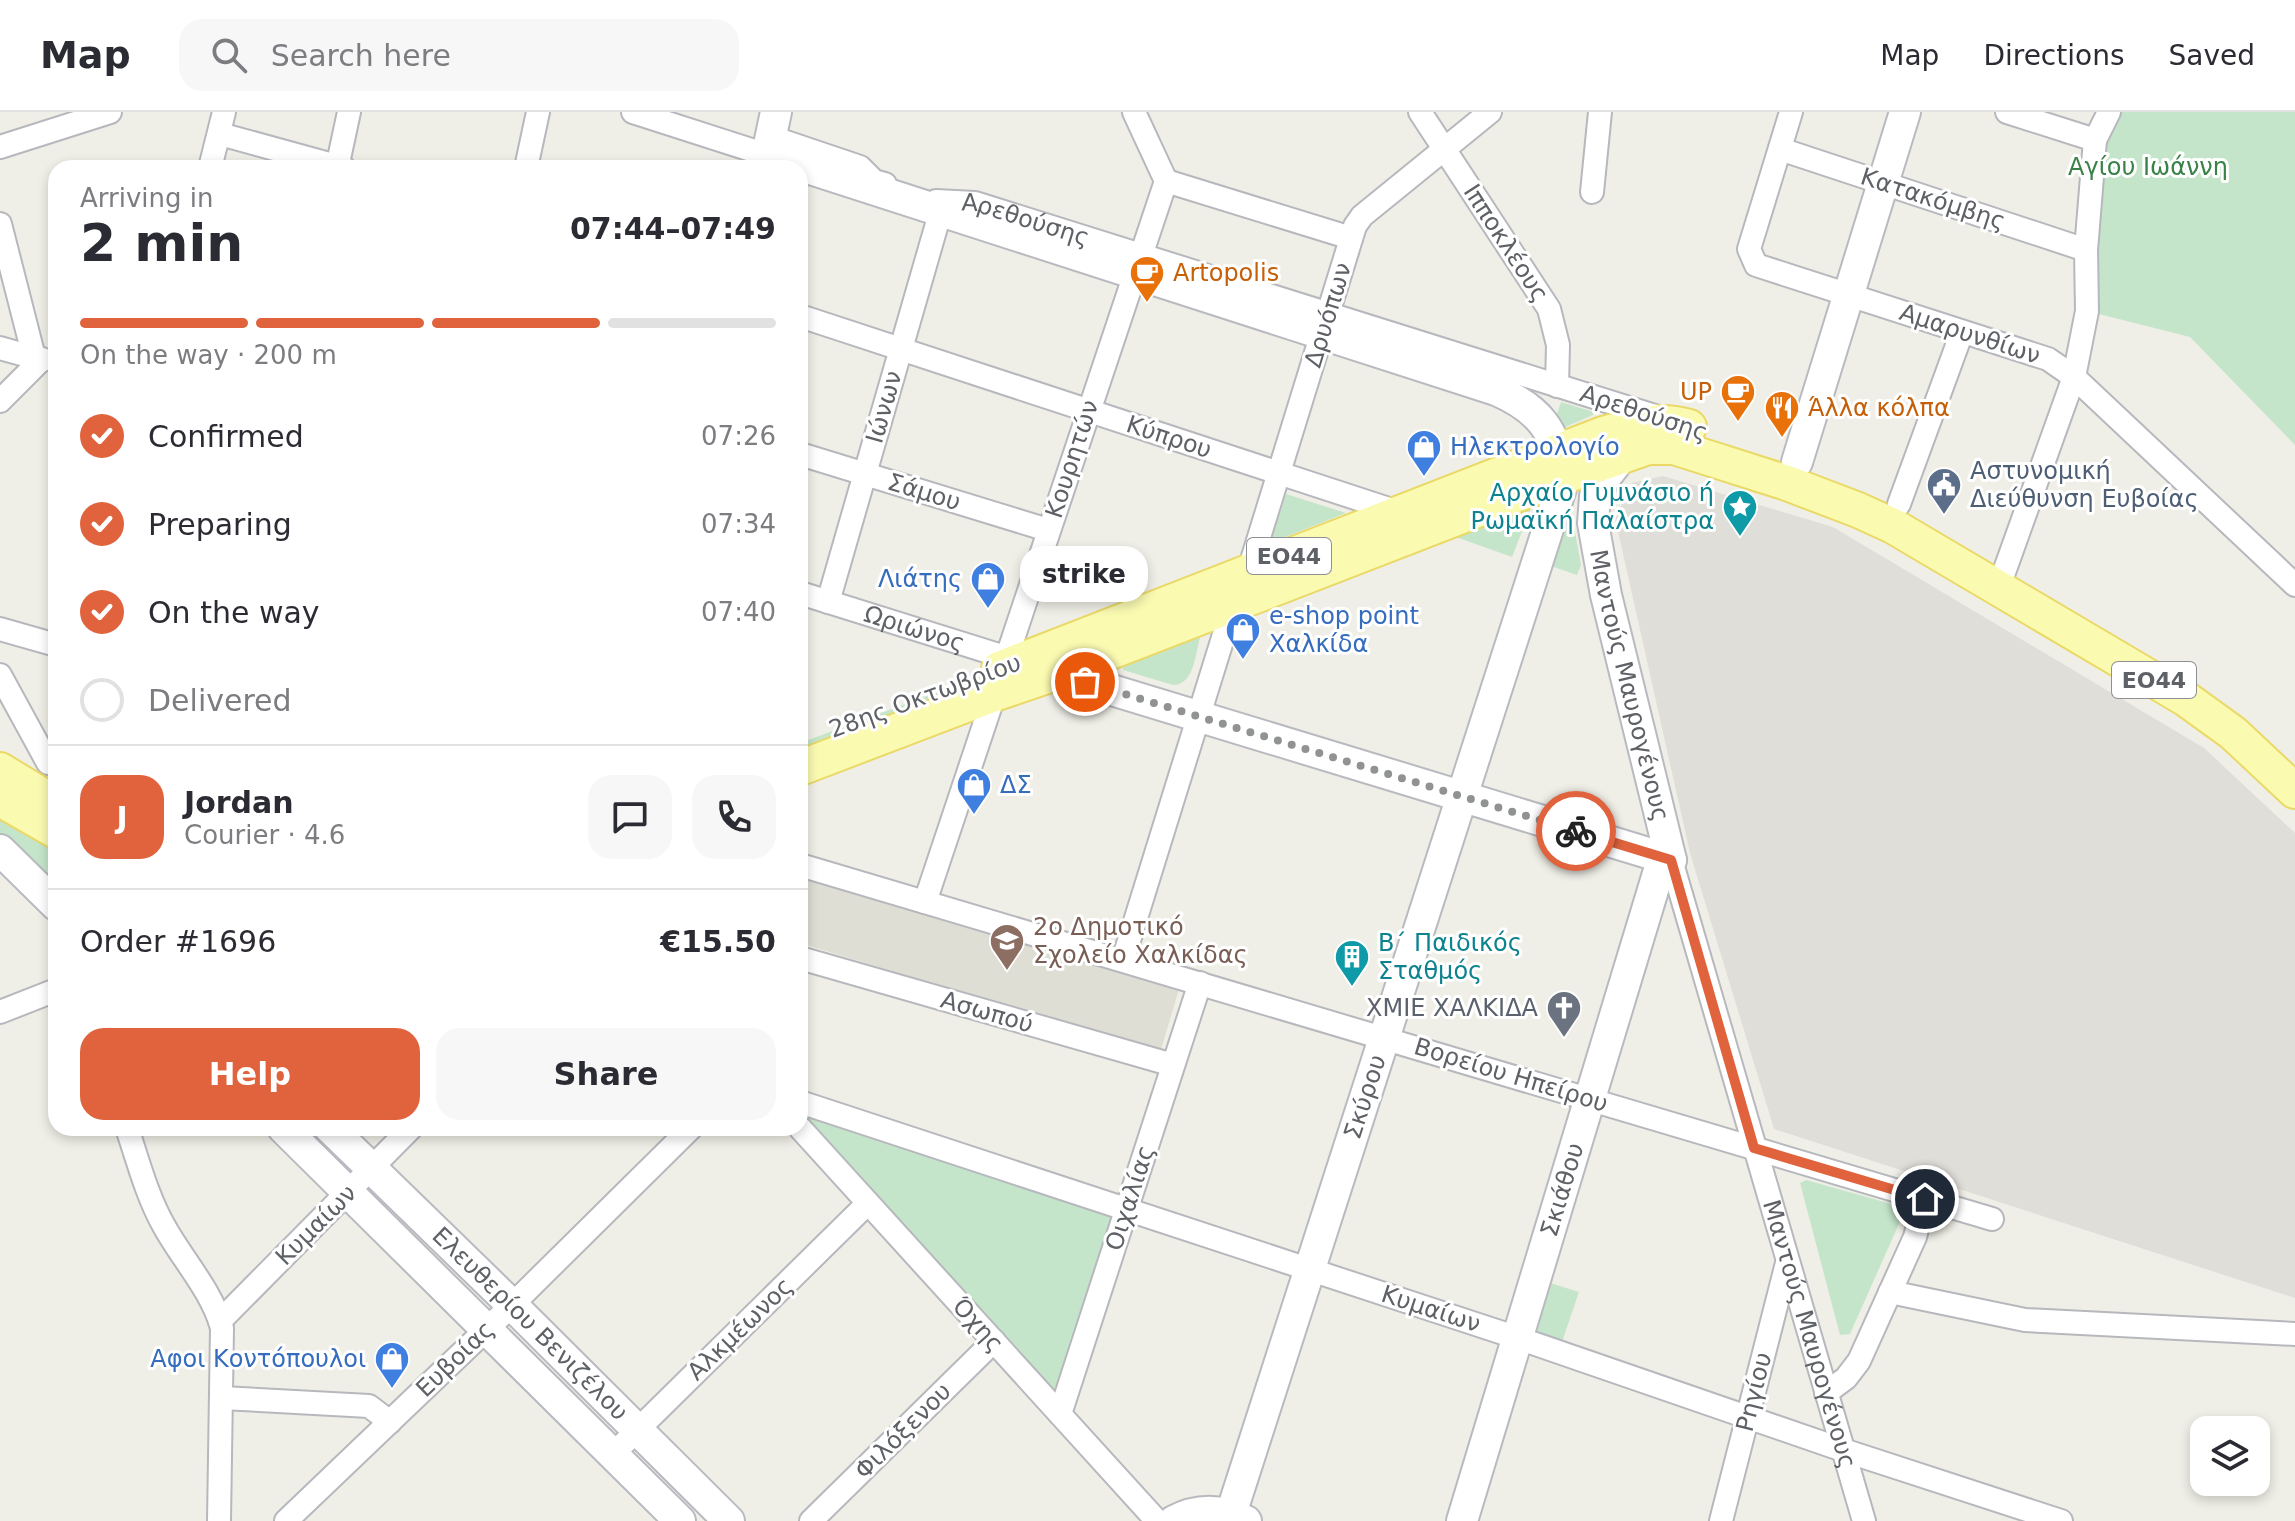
<!DOCTYPE html>
<meta charset="utf-8">
<style>
body{margin:0;font-family:"DejaVu Sans",sans-serif;background:#f7f7f7;color:#2b2b33;height:100vh;display:flex;flex-direction:column;font-size:30px;white-space:nowrap}
*{box-sizing:border-box;margin:0}
p{font-size:26px;color:#7c7c81}
.icon{flex:none;width:44px;height:44px;fill:none;stroke:currentColor;stroke-width:2;stroke-linecap:round;stroke-linejoin:round}
.map{position:relative;flex:1;overflow:hidden}
.side{position:absolute;left:48px;top:48px;width:760px;height:976px;display:flex;flex-direction:column;background:#fff;border-radius:24px;box-shadow:0 4px 12px #0003}
.side>*{flex:none}
.buttons{position:absolute;left:2190px;top:1304px;display:grid;gap:16px}
.buttons a{display:grid;place-items:center;width:80px;height:80px;border-radius:16px;background:#fff;box-shadow:0 4px 12px #0003;font-size:40px}
.pin{position:absolute;display:grid;place-items:center;width:68px;height:68px;color:#fff;margin:-34px;border:4px solid #fff;border-radius:50%;box-shadow:0 2px 8px #0007}
.courier{position:absolute;display:grid;place-items:center;width:80px;height:80px;margin:-40px;border:6px solid #e0633d;border-radius:50%;background:#fff;color:#222;box-shadow:0 2px 10px #0007}
.bubble{position:absolute;height:56px;border-radius:24px;background:#fff;box-shadow:0 4px 12px #0003;font-size:26px;font-weight:800;line-height:56px;text-align:center}
.head em{font-style:normal;font-weight:800}
.head div{display:flex;flex-direction:column-reverse}
.head{display:flex;align-items:center;justify-content:space-between;height:136px;padding:0 32px}
h1{font-size:52px;font-weight:800;line-height:60px}
.bar{display:grid;grid-template-columns:repeat(4,1fr);gap:12px 8px;align-content:center;height:96px;padding:0 32px}
.bar i{height:10px;border-radius:6px;background:#e1e1e2}
.bar .selected{background:#e0633d}
.bar p{grid-column:span 4}
.line{display:flex;align-items:center;gap:20px;padding:0 32px;border-top:2px solid #e1e1e2}
.line div{flex:1}
.round{display:grid;place-items:center;flex:none;width:84px;height:84px;border-radius:24px;background:#f7f7f7}
ol{padding:0 32px;list-style:none}
li{display:flex;align-items:center;gap:24px;height:88px}
li p{margin-inline-start:auto}
li .icon{padding:8px;border-radius:50%;background:#e0633d;color:#fff;stroke-width:4}
li:last-child{color:#7c7c81}
li i{width:44px;height:44px;border:4px solid #e1e1e2;border-radius:50%}
.cta{display:flex;gap:16px;margin-top:auto;padding:16px 32px}
.cta a{flex:1;height:92px;border-radius:24px;background:#e0633d;color:#fff;font-size:32px;font-weight:800;line-height:92px;text-align:center}
.cta a+a{background:#f7f7f7;color:#2b2b33}
header{display:flex;align-items:center;gap:48px;box-sizing:border-box;height:112px;padding:0 40px;background:#fff;border-bottom:2px solid #e1e1e2}
header strong{font-size:38px}
nav{display:flex;gap:44px;margin-inline-start:auto;font-size:28px}
.search{width:560px;height:72px;background:#f7f7f7;display:flex;align-items:center;gap:20px;box-sizing:border-box;padding:0 28px;border-radius:24px;color:#7c7c81;font-size:30px}
.map>svg:first-child{display:block}
</style>
<header>
<strong>Map</strong>
<div class="search"><svg class="icon" aria-label="search" viewBox="0 0 24 24"><circle cx="10" cy="10" r="6"/><path d="M15 15l6 6"/></svg>Search here</div>
<nav><a>Map</a><a>Directions</a><a>Saved</a></nav>
</header>
<div class="map">
<svg width="2295" height="1409" viewBox="0 0 2295 1409">
<rect width="100%" height="100%" fill="#f0efe7"/>
<path fill="#dfded9" d="M 1663,364 L 1833,415 L 2204,636 L 2295,721 L 2295,1186 L 1774,1017 L 1690,741 L 1615,406 L 1632,371 Z"/>
<path fill="#dfded5" d="M 800,762 L 1179,877 L 1160,941 L 800,831 Z"/>
<path fill="#c5e5ca" d="M 2109,0 L 2295,0 L 2295,333 L 2190,225 L 2087,199 Z
M 1561,290 L 1594,300 L 1593,303 L 1563,316 L 1556,305 Z
M 1286,382 L 1346,401 L 1270,431 Z
M 1529,395 L 1531,396 L 1512,445 L 1456,425 Z
M 1565,396 L 1571,398 L 1581,453 L 1577,463 L 1548,453 Z
M 1198,521 L 1200,526 C 1195,543 1194,573 1173,573 L 1123,558 L 1124,549 Z
M 984,563 L 995,566 L 800,656 L 800,631 Z
M 0,665 L 56,692 L 56,793 L 0,738 Z
M 800,990 L 1126,1098 L 1060,1302 L 800,1016 Z
M 1806,1068 L 1906,1096 L 1850,1222 L 1840,1223 L 1800,1071 Z
M 1547,1170 L 1579,1180 L 1562,1230 L 1531,1220 Z"/>
<g fill="none" stroke-linecap="round" stroke-linejoin="round">
<defs>
<g id="street">
<path d="M 633,0 L 767,43"/>
<path d="M 1420,0 L 1549,197 L 1558,233 L 1557,274"/>
<path d="M 1791,0 L 1749,137 L 1756,153 L 2048,247 L 2074,265 L 2295,473"/>
<path d="M 2007,0 L 2095,28"/>
<path d="M 220,22 L 344,56"/>
<path d="M 771,25 L 860,55 L 874,69 L 885,72"/>
<path d="M 0,35 L 110,0"/>
<path d="M 1780,37 L 2086,138"/>
<path d="M 210,56 L 224,0"/>
<path d="M 337,56 L 349,0"/>
<path d="M 526,56 L 538,0"/>
<path d="M 1166,69 L 1351,126"/>
<path d="M 1592,80 L 1600,0"/>
<path id="s1" d="M 936,89 L 975,91 L 1661,306"/>
<path d="M 0,112 L 34,245"/>
<path d="M 800,204 L 1401,401"/>
<path d="M 0,236 L 43,248"/>
<path d="M 0,289 L 42,247"/>
<path d="M 800,342 L 1048,418"/>
<path d="M 1899,392 L 1962,220"/>
<path d="M 1248,461 L 1355,114 L 1362,104 L 1490,0"/>
<path d="M 1998,477 L 2074,265 L 2087,199 L 2086,138 L 2095,28 L 2109,0"/>
<path id="s2" d="M 800,481 L 1018,549"/>
<path d="M 828,490 L 943,91"/>
<path d="M 0,517 L 56,533"/>
<path d="M 0,563 L 48,651"/>
<path id="s3" d="M 1671,748 L 1864,1409"/>
<path d="M 800,753 L 1992,1107"/>
<path d="M 925,790 L 1166,69 L 1134,0"/>
<path d="M 800,846 L 1173,953"/>
<path d="M 1123,848 L 1226,516 L 1219,498"/>
<path d="M 0,900 L 56,878"/>
<path d="M 800,990 L 1518,1226 L 1843,1338 L 2061,1409"/>
<path d="M 127,1016 C 138,1049 147,1084 164,1114 C 182,1147 212,1179 222,1216 L 219,1409"/>
<path d="M 800,1016 L 1157,1409"/>
<path d="M 1890,1180 L 2025,1208 L 2295,1222"/>
<path d="M 220,1209 L 411,1016"/>
<path d="M 1826,1281 L 1846,1266 L 1859,1249 L 1915,1125 L 1925,1087"/>
<path d="M 222,1286 L 369,1294 L 390,1310"/>
<path d="M 1060,1302 L 1200,871"/>
<path d="M 612,1343 L 868,1091"/>
<path d="M 286,1409 L 512,1193 L 691,1016"/>
<path d="M 811,1409 L 994,1229"/>
<path d="M 1721,1409 L 1787,1151"/>
</g>
<g id="secondary">
<path d="M 767,43 L 1496,278 C 1540,297 1554,318 1565,364 L 1231,1402"/>
<path d="M 764,56 L 776,0"/>
<path id="s4" d="M 1622,344 L 1604,367 L 1595,384 L 1593,411 L 1606,483 L 1671,748"/>
<path d="M 1797,350 L 1905,0"/>
<path d="M 1046,558 L 1671,748"/>
<path d="M 0,738 L 56,793"/>
<path d="M 283,1016 L 680,1409"/>
<path id="s5" d="M 330,1016 L 512,1193 L 729,1409"/>
<path d="M 1174,1409 C 1198,1396 1221,1397 1246,1409"/>
<path id="s6" d="M 1462,1409 L 1663,745"/>
</g>
<path id="primary" d="M 999,557 L 1603,322 C 1631,314 1660,306 1689,315
M 800,656 L 994,582 L 1056,561 L 1565,364 L 1648,335 L 1674,335 L 1787,371 L 1858,398 L 1893,414 L 2186,587 L 2233,621 L 2295,679
M 0,658 L 56,692
M 0,687 L 56,719"/>
</defs>
<use href="#street" stroke="#b7b8bd" stroke-width="26"/>
<use href="#secondary" stroke="#b8bac0" stroke-width="34"/>
<use href="#primary" stroke="#ead966" stroke-width="38"/>
<use href="#street" stroke="#fff" stroke-width="22"/>
<use href="#secondary" stroke="#fff" stroke-width="30"/>
<use href="#primary" stroke="#fafab1" stroke-width="34"/>
</g>
<g fill="none" stroke-linecap="round" stroke-linejoin="round">
<path stroke="#919393" stroke-width="8" stroke-dasharray="0 14.4" d="M 1085,570 L 1576,719"/>
<path stroke="#e0633d" stroke-width="10" d="M 1576,719 L 1671,748 L 1754,1036 L 1925,1087"/>
</g>
<defs>
<symbol id="cafe-pin" viewBox="-11 -11 22 30"><path d="M0 17L-7.5 6A9.5 9.5 0 1 1 7.5 6Z" fill="#e8710a" stroke="#fff"/><path d="M-5.5-4.5H6V0H3Q3 3.5 0 3.5H-2.5Q-5.5 3.5-5.5 0ZM3-3.2v2h1.7v-2ZM-6 4.5H4V6H-6Z" fill="#fff"/></symbol>
<symbol id="restaurant-pin" viewBox="-11 -11 22 30"><path d="M0 17L-7.5 6A9.5 9.5 0 1 1 7.5 6Z" fill="#e8710a" stroke="#fff"/><path d="M-5-6h1v4h1v-4h1v4h1v-4h1v5L-1.5 .5V6h-2V.5L-5-1ZM5-6V6H3V1.5H1.5Q1.5-4 5-6Z" fill="#fff"/></symbol>
<symbol id="shop-pin" viewBox="-11 -11 22 30"><path d="M0 17L-7.5 6A9.5 9.5 0 1 1 7.5 6Z" fill="#3f7fe0" stroke="#fff"/><path d="M-5-2.5h2.3a2.7 3.5 0 0 1 5.4 0H5L5.5 6h-11ZM-1.5-2.5h3a1.5 2.3 0 0 0-3 0Z" fill="#fff"/></symbol>
<symbol id="civic-pin" viewBox="-11 -11 22 30"><path d="M0 17L-7.5 6A9.5 9.5 0 1 1 7.5 6Z" fill="#5c6f8a" stroke="#fff"/><path d="M-.6-6.5H3V-4.5H.6V-3L4-1V1h2V6H-6V1h2V-1L-.6-3ZM-1.2 2.5V6h2.4V2.5Z" fill="#fff"/></symbol>
<symbol id="sight-pin" viewBox="-11 -11 22 30"><path d="M0 17L-7.5 6A9.5 9.5 0 1 1 7.5 6Z" fill="#0f9aa8" stroke="#fff"/><path d="M0-6L1.8-2.2L6-1.7L2.9 1.2L3.7 5.4L0 3.3L-3.7 5.4L-2.9 1.2L-6-1.7L-1.8-2.2Z" fill="#fff"/></symbol>
<symbol id="school-pin" viewBox="-11 -11 22 30"><path d="M0 17L-7.5 6A9.5 9.5 0 1 1 7.5 6Z" fill="#8d6e63" stroke="#fff"/><path d="M0-5L7-2L0 1L-7-2ZM-4 1L0 2.5L4 1V4Q0 6-4 4Z" fill="#fff"/></symbol>
<symbol id="building-pin" viewBox="-11 -11 22 30"><path d="M0 17L-7.5 6A9.5 9.5 0 1 1 7.5 6Z" fill="#0f9aa8" stroke="#fff"/><path d="M-4-6H4V6H1V3H-1V6H-4ZM-2.5-4.3h1.7v1.8h-1.7ZM.8-4.3h1.7v1.8H.8ZM-2.5-1h1.7V.8h-1.7ZM.8-1h1.7V.8H.8Z" fill="#fff"/></symbol>
<symbol id="church-pin" viewBox="-11 -11 22 30"><path d="M0 17L-7.5 6A9.5 9.5 0 1 1 7.5 6Z" fill="#6b7280" stroke="#fff"/><path d="M-1.2-6h2.4v3.5h3.3v2.4h-3.3V6h-2.4V-.1h-3.3v-2.4h3.3Z" fill="#fff"/></symbol>
</defs>
<g fill-rule="evenodd">
<use href="#cafe-pin" x="1127" y="141" width="40" height="54"/>
<use href="#cafe-pin" x="1718" y="260" width="40" height="54"/>
<use href="#restaurant-pin" x="1762" y="276" width="40" height="54"/>
<use href="#shop-pin" x="1404" y="315" width="40" height="54"/>
<use href="#civic-pin" x="1924" y="353" width="40" height="54"/>
<use href="#sight-pin" x="1720" y="375" width="40" height="54"/>
<use href="#shop-pin" x="968" y="447" width="40" height="54"/>
<use href="#shop-pin" x="1223" y="498" width="40" height="54"/>
<use href="#shop-pin" x="954" y="653" width="40" height="54"/>
<use href="#school-pin" x="987" y="809" width="40" height="54"/>
<use href="#building-pin" x="1332" y="825" width="40" height="54"/>
<use href="#church-pin" x="1544" y="876" width="40" height="54"/>
<use href="#shop-pin" x="372" y="1227" width="40" height="54"/>
</g>
<g text-anchor="middle" dominant-baseline="central" stroke-width="6" stroke-linejoin="round" paint-order="stroke">
<g fill="#fff" stroke="#8e9094" stroke-width="2">
<rect x="1247" y="426" width="84" height="36" rx="6"/>
<rect x="2112" y="550" width="84" height="36" rx="6"/>
</g>
<g font-size="22" font-weight="bold" fill="#5e6166">
<text x="1289" y="444">ΕΟ44</text>
<text x="2154" y="568">ΕΟ44</text>
</g>
<g font-size="24" fill="#3a8248" stroke="#fff">
<text x="2148" y="55">Αγίου Ιωάννη</text>
</g>
<g font-size="24" fill="#5e6166" stroke="#fff">
<text transform="translate(1933 87) rotate(18)">Κατακόμβης</text>
<text stroke="none"><textPath href="#s1" startOffset="92">Αρεθούσης</textPath></text>
<text transform="translate(1506 131) rotate(57)">Ιπποκλέους</text>
<text transform="translate(1328 203) rotate(-73)">Δρυόπων</text>
<text transform="translate(1970 222) rotate(18)">Αμαρυνθίων</text>
<text transform="translate(884 295) rotate(-74)">Ιώνων</text>
<text transform="translate(1644 301) rotate(18)">Αρεθούσης</text>
<text transform="translate(1169 325) rotate(18)">Κύπρου</text>
<text transform="translate(1072 347) rotate(-72)">Κουρητών</text>
<text transform="translate(924 380) rotate(17)">Σάμου</text>
<text stroke="none"><textPath href="#s2" startOffset="120">Ωριώνος</textPath></text>
<text stroke="none"><textPath href="#s4" startOffset="242">Μαντούς Μαυρογένους</textPath></text>
<text transform="translate(925 584) rotate(-20)">28ης Οκτωβρίου</text>
<text transform="translate(987 900) rotate(16)">Ασωπού</text>
<text transform="translate(1511 963) rotate(17)">Βορείου Ηπείρου</text>
<text transform="translate(1365 985) rotate(-72)">Σκύρου</text>
<text stroke="none"><textPath href="#s6" startOffset="346">Σκιάθου</textPath></text>
<text transform="translate(1130 1086) rotate(-72)">Οιχαλίας</text>
<text transform="translate(316 1113) rotate(-45)">Κυμαίων</text>
<text transform="translate(1431 1197) rotate(18)">Κυμαίων</text>
<text stroke="none"><textPath href="#s5" startOffset="280">Ελευθερίου Βενιζέλου</textPath></text>
<text transform="translate(978 1213) rotate(48)">Όχης</text>
<text transform="translate(740 1217) rotate(-44)">Αλκμέωνος</text>
<text stroke="none"><textPath href="#s3" startOffset="494">Μαντούς Μαυρογένους</textPath></text>
<text transform="translate(455 1247) rotate(-44)">Ευβοίας</text>
<text transform="translate(1754 1280) rotate(-76)">Ρηγίου</text>
<text transform="translate(903 1319) rotate(-45)">Φιλόξενου</text>
</g>
<g font-size="24" fill="#c56008" stroke="#fff" text-anchor="start">
<text x="1173" y="161">Artopolis</text>
<text x="1712" y="280" text-anchor="end">UP</text>
<text x="1808" y="296">Άλλα κόλπα</text>
</g>
<g font-size="24" fill="#366cbe" stroke="#fff" text-anchor="start">
<text x="1450" y="335">Ηλεκτρολογίο</text>
<text x="962" y="467" text-anchor="end">Λιάτης</text>
<text x="1269" y="504">e-shop point<tspan x="1269" dy="28">Χαλκίδα</tspan></text>
<text x="1000" y="673">ΔΣ</text>
<text x="366" y="1247" text-anchor="end">Αφοι Κοντόπουλοι</text>
</g>
<g font-size="24" fill="#4e5e75" stroke="#fff" text-anchor="start">
<text x="1970" y="359">Αστυνομική<tspan x="1970" dy="28">Διεύθυνση Ευβοίας</tspan></text>
</g>
<g font-size="24" fill="#0d838f" stroke="#fff" text-anchor="end">
<text x="1714" y="381">Αρχαίο Γυμνάσιο ή<tspan x="1714" dy="28">Ρωμαϊκή Παλαίστρα</tspan></text>
<text x="1378" y="831" text-anchor="start">Β΄ Παιδικός<tspan x="1378" dy="28">Σταθμός</tspan></text>
</g>
<g font-size="24" fill="#785e54" stroke="#fff" text-anchor="start">
<text x="1033" y="815">2ο Δημοτικό<tspan x="1033" dy="28">Σχολείο Χαλκίδας</tspan></text>
</g>
<g font-size="24" fill="#5b616d" stroke="#fff" text-anchor="end">
<text x="1538" y="896">ΧΜΙΕ ΧΑΛΚΙΔΑ</text>
</g>
</g>
</svg>
<div class="buttons">
<a><svg class="icon" aria-label="layers" viewBox="0 0 24 24"><path d="M12 4l9 5-9 5-9-5zM3 14l9 5 9-5"/></svg></a>
</div>
<div class="pin" style="left:1085px;top:570px;background:#ea580c"><svg class="icon" aria-label="bag" viewBox="0 0 24 24"><path d="M5 8h14l-1 12H6zM9 8a3 3 0 0 1 6 0"/></svg></div>
<div class="pin" style="left:1925px;top:1087px;background:#1f2937"><svg class="icon" aria-label="home" viewBox="0 0 24 24"><path d="M3 11l9-7 9 7M6 9v11h12V9"/></svg></div>
<div class="courier" style="left:1576px;top:719px"><svg class="icon" aria-label="bike" viewBox="0 0 24 24"><circle cx="6" cy="16" r="4"/><circle cx="18" cy="16" r="4"/><path d="M6 16l4-8h5l3 8M10 8l3 8H6M13 5h3"/></svg></div>
<div class="bubble" style="left:1020px;top:434px;width:128px">strike</div>
<section class="side">
<div class="head"><div><h1>2 min</h1><p>Arriving in</p></div><em>07:44–07:49</em></div>
<div class="bar"><i class="selected"></i><i class="selected"></i><i class="selected"></i><i></i><p>On the way · 200 m</p></div>
<ol>
<li><svg class="icon" aria-label="check" viewBox="0 0 24 24"><path d="M5 12l5 5 9-10"/></svg>Confirmed<p>07:26</p></li>
<li><svg class="icon" aria-label="check" viewBox="0 0 24 24"><path d="M5 12l5 5 9-10"/></svg>Preparing<p>07:34</p></li>
<li><svg class="icon" aria-label="check" viewBox="0 0 24 24"><path d="M5 12l5 5 9-10"/></svg>On the way<p>07:40</p></li>
<li><i></i>Delivered</li>
</ol>
<div class="line" style="height:144px"><b class="round" style="background:#e0633d;color:#fff">J</b><div><b>Jordan</b><p>Courier · 4.6</p></div><a class="round"><svg class="icon" aria-label="chat" viewBox="0 0 24 24"><path d="M4 5h16v11H9l-5 4z"/></svg></a><a class="round"><svg class="icon" aria-label="phone" viewBox="0 0 24 24"><path d="M5 4h4l2 5-3 2q2 4 5 5l2-3 5 2v4C11 20 4 13 5 4z"/></svg></a></div>
<div class="line" style="height:104px"><div>Order #1696</div><b>€15.50</b></div>
<div class="cta"><a>Help</a><a>Share</a></div>
</section>
</div>
